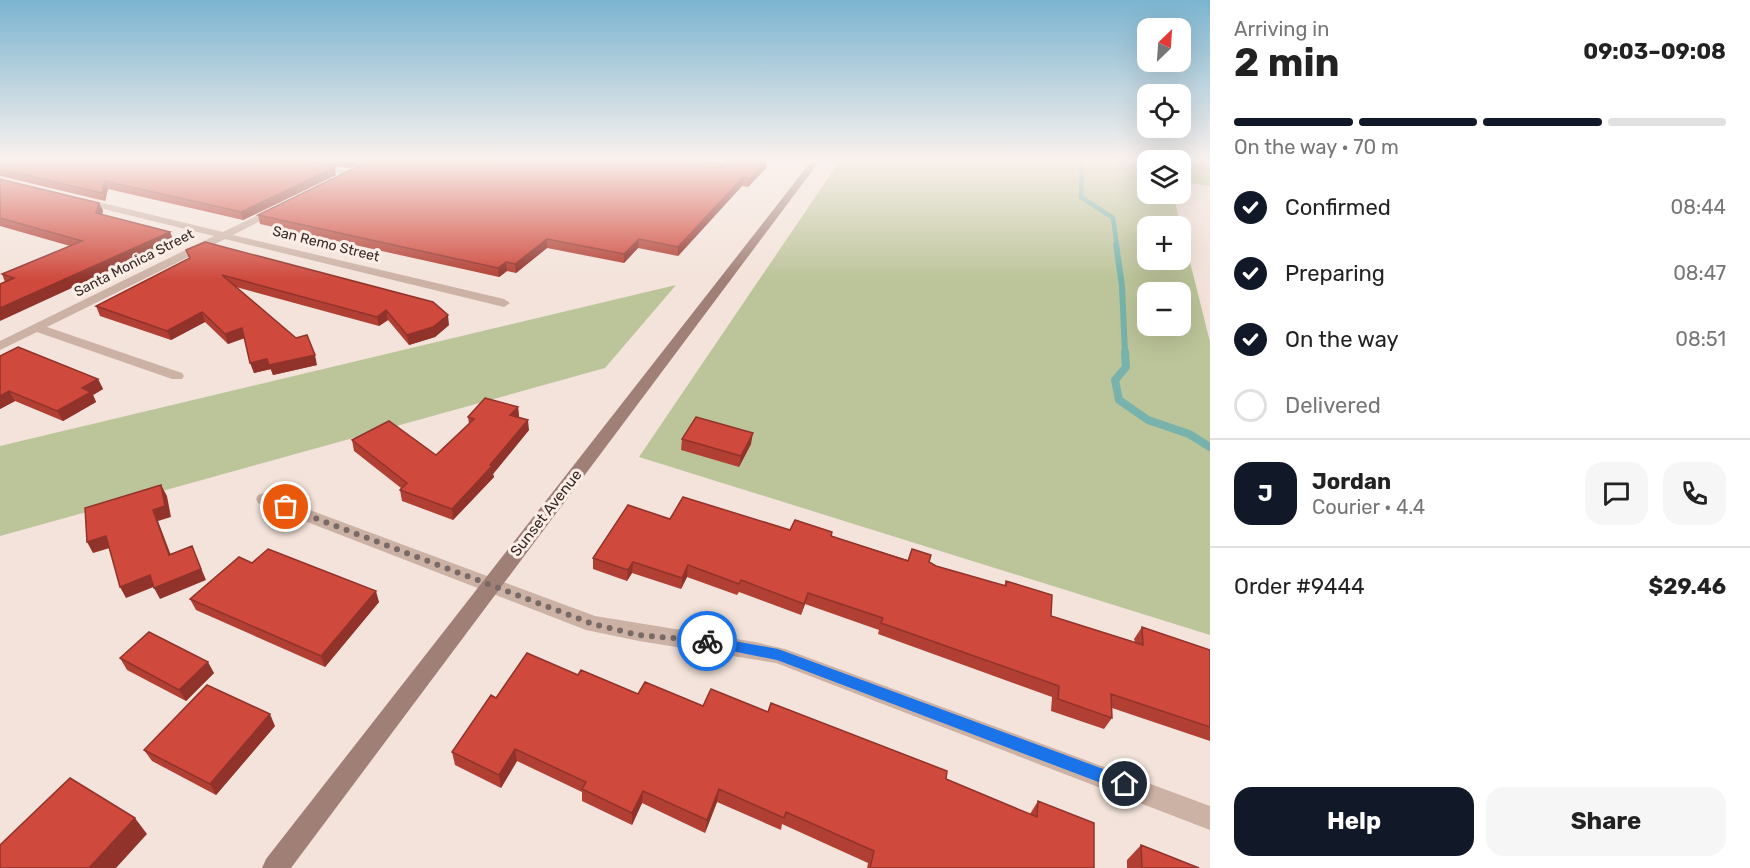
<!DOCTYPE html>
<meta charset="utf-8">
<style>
body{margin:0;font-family:Rubik,sans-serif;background:#f6f6f6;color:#222;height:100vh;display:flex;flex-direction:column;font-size:22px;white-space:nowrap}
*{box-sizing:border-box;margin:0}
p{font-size:20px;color:#767676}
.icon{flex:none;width:33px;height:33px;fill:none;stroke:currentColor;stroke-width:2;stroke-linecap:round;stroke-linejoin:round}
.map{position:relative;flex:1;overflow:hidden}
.panel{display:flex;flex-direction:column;background:#fff;width:540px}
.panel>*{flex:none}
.needle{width:39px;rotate:25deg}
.tools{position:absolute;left:1137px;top:18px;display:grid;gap:12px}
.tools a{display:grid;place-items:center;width:54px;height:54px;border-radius:12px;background:#fff;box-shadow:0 6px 24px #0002;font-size:30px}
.pin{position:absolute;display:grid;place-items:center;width:51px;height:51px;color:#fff;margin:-26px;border:3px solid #fff;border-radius:50%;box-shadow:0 2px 6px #0007}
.courier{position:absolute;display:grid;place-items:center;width:60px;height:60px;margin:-30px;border:4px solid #1a73e8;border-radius:50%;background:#fff;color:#222;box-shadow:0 2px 8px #0007}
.headline em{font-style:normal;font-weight:700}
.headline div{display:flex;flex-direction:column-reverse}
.headline{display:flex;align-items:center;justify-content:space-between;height:102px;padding:0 24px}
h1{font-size:39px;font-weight:700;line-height:45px}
.bar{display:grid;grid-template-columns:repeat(4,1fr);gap:9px 6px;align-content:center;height:72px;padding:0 24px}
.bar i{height:8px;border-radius:4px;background:#e0e0e0}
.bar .current{background:#111827}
.bar p{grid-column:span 4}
.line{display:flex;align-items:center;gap:15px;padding:0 24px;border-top:2px solid #e0e0e0}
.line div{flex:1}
.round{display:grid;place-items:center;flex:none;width:63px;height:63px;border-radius:18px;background:#f6f6f6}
ol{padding:0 24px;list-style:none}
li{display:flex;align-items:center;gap:18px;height:66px}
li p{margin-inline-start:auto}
li .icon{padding:6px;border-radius:50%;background:#111827;color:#fff;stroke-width:4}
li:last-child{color:#767676}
li i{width:33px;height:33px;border:3px solid #e0e0e0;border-radius:50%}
.cta{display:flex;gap:12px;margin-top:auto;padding:12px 24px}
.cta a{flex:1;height:69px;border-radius:18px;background:#111827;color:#fff;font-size:24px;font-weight:700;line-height:69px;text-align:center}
.cta a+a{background:#f6f6f6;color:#222}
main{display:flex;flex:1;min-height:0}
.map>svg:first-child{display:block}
</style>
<main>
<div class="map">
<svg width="1210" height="868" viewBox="0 0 1210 868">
<rect width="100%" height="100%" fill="#f3e3da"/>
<path fill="#bcc499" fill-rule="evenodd" d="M 841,159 L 1210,159 L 1210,186 L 1181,182 L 1180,160 L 1148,160 L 1148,194 L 1173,194 L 1210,342 L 1210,635 L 639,457 ZM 1148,226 L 1180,226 L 1180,260 L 1148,260 ZM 1148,292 L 1180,292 L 1180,326 L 1148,326 Z
M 676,285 L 605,368 L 0,536 L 0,446 Z"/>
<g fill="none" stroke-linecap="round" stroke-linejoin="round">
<path stroke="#77b3ac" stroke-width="4.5" d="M 1082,159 L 1081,197 L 1113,218 L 1117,246"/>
<path stroke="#77b3ac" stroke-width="6" d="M 1116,244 L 1122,286 L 1125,353"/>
<path stroke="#77b3ac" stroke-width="8" d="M 1125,352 L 1126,367 L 1115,380 L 1119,400 L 1148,420 L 1189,434 L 1210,447"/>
<path fill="#ccb1a5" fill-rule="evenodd" d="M 278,159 L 294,159 L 355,173 L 351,176 Z
M 82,198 L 223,232 L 277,206 L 280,207 L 280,211 L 233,235 L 504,299 L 510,303 L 504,307 L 225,239 L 47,327 L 182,373 L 184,376 L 182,379 L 172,379 L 37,332 L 0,350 L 0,341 L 214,236 L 79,203 L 79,199 Z
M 264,493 L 595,616 L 755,642 L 785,649 L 1210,806 L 1210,830 L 776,663 L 639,641 L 586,630 L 258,503 L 256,499 L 258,495 Z"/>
<path fill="#a07f76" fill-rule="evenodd" d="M 813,159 L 821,159 L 291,868 L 262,868 L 266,859 Z"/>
</g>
<path fill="#b23f34" d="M 0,159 L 685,159 L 723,164 L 767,160 L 766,168 L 748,187 L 742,186 L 678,256 L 638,248 L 624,263 L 547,248 L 516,273 L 507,271 L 499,277 L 260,224 L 258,215 L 364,163 L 349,168 L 320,164 L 336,175 L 243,220 L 108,189 L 105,201 L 0,176 Z
M 0,179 L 99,203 L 103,211 L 102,214 L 174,241 L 5,282 L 2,274 L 70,246 L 0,226 Z
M 186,250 L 449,325 L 435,337 L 409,345 L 388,320 L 379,326 L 236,287 L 317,365 L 273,375 L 271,369 L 254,373 L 244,338 L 228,344 L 205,322 L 171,340 L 100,316 L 96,306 L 189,258 Z
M 0,356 L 98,379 L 103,389 L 93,395 L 96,402 L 63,421 L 15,401 L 0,409 Z
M 518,407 L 519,417 L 529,430 L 493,474 L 494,477 L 453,520 L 402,501 L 400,490 L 401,488 L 354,451 L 352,440 L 436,455 L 469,424 L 468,417 Z
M 682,439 L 751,444 L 739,467 L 681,450 Z
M 670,519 L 790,530 L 832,532 L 831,536 L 908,560 L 912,549 L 936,566 L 1004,586 L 1006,581 L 1051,616 L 1135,642 L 1134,639 L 1142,627 L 1210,650 L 1210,741 L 1112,708 L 1112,718 L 1104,729 L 1051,711 L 1052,697 L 878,634 L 879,630 L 805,604 L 801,615 L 739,592 L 737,595 L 687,577 L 681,589 L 632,573 L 627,581 L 593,569 L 593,558 Z
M 252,563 L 379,602 L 325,667 L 196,610 L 190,599 Z
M 120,658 L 214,673 L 186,701 L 127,670 Z
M 578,675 L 638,694 L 703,706 L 768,712 L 946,779 L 1030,814 L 1038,801 L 1094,868 L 867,868 L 868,863 L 782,824 L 781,830 L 717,802 L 705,833 L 642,803 L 632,825 L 582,801 L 582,792 L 517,761 L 501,788 L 455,765 L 452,752 L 496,698 Z
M 275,726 L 216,795 L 152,761 L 144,750 Z
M 1141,845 L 1199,868 L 1127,868 L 1127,860 Z"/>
<path fill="#91332b" d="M 351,159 L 377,159 L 349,168 L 347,160 Z
M 767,160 L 766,168 L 748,187 L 749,179 Z
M 335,167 L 336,175 L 243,220 L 241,212 Z
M 743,177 L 742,186 L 678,256 L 678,247 Z
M 105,181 L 108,189 L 105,201 L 102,193 Z
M 99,203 L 103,211 L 100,221 L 96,213 Z
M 170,232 L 174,241 L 0,321 L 0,308 Z
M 547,239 L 547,248 L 516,273 L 515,264 Z
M 639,239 L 638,248 L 624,263 L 624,254 Z
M 506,262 L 507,271 L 499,277 L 498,268 Z
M 386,310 L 388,320 L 379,326 L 377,317 Z
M 202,312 L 205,322 L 171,340 L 167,331 Z
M 448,315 L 449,325 L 435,337 L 409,345 L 407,335 Z
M 242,328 L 245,338 L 228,344 L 225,334 Z
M 315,355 L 317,365 L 273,375 L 269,365 Z
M 267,359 L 271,369 L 254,373 L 250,363 Z
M 98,379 L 103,389 L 93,395 L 96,402 L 63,421 L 57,411 L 82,388 Z
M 9,391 L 15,401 L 0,409 L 0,396 Z
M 518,407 L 519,417 L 510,415 Z
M 528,420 L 529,430 L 493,474 L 494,477 L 453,520 L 452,509 Z
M 753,433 L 751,444 L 739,467 L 741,456 Z
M 161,485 L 167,496 L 171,517 L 158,521 L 175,566 L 169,555 L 153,510 Z
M 106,536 L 113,547 L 93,553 L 87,542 Z
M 192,546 L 206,580 L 160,599 L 154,588 Z
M 633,562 L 632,573 L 627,581 L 628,570 Z
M 688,565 L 687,577 L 681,589 L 682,578 Z
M 150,575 L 156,586 L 126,598 L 120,587 Z
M 376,591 L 379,602 L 325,667 L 321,656 Z
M 808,593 L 805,604 L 801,615 L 804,604 Z
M 208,662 L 214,673 L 186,701 L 179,690 Z
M 270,714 L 275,726 L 216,795 L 210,784 Z
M 515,749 L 517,761 L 501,788 L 499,775 Z
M 719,789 L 717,802 L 705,833 L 707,820 Z
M 643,791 L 642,803 L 632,825 L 632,813 Z
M 135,818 L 147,834 L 116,868 L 89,868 Z"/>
<path fill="#cf493d" stroke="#91332b" stroke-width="1.5" d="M 0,159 L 299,159 L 335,167 L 241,212 L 105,181 L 102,193 L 0,169 Z
M 373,159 L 685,159 L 723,164 L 729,159 L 759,159 L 767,160 L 749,179 L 743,177 L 678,247 L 639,239 L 624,254 L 547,239 L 515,264 L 506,262 L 498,268 L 258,215 Z
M 0,179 L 99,203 L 96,213 L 170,232 L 0,308 L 0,284 L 14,278 L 2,274 L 82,241 L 0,218 Z
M 205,242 L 433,302 L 448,315 L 433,327 L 407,335 L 386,310 L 377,317 L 222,275 L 296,338 L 307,335 L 315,355 L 269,365 L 267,359 L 250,363 L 242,328 L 225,334 L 202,312 L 167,331 L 96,306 L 190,258 L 186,250 Z
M 18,347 L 98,379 L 82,388 L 91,392 L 57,411 L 9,391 L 0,396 L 0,356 Z
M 485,398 L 518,407 L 510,415 L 528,420 L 490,465 L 492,466 L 452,509 L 400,490 L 407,483 L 352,440 L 389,421 L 436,455 L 474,419 L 468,417 Z
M 696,417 L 753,433 L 741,456 L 682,439 Z
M 161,485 L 165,506 L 153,510 L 169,555 L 192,546 L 201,569 L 154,588 L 150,575 L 120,587 L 106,536 L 87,542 L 85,508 Z
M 683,497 L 790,530 L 795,520 L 832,532 L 831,536 L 908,561 L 912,549 L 931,555 L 929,562 L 936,566 L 1006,586 L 1006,581 L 1052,595 L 1051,616 L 1143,645 L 1142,627 L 1210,650 L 1210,727 L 1111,694 L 1112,718 L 1058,699 L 1059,686 L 881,623 L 883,618 L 808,593 L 804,604 L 741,580 L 739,584 L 688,565 L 682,578 L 633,562 L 628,570 L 593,558 L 628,505 L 670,519 Z
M 268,549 L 376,591 L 321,656 L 190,599 L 239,557 L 252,563 Z
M 149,632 L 208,662 L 179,690 L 120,658 Z
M 527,653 L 578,675 L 581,670 L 638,694 L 645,682 L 703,706 L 711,689 L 768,712 L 771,703 L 947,771 L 946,779 L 1037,817 L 1038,801 L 1094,823 L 1094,868 L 870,868 L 874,851 L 786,812 L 784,818 L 719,789 L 707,820 L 643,791 L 632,813 L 582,789 L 586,782 L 515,749 L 499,775 L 452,752 L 491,695 L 496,698 Z
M 207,685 L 270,714 L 210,784 L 144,750 Z
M 70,778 L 135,818 L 89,868 L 0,868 L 0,845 Z
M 1141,845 L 1199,868 L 1142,868 Z"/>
<linearGradient id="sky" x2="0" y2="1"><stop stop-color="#7bb4d0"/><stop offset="0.57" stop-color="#faf2ee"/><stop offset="1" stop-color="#faf2ee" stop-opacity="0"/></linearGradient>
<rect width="1210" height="280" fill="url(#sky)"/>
<path fill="#1a73e8" d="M 707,636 L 778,649 L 1125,777 L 1131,779 L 1133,784 L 1131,790 L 1125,792 L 777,660 L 702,645 L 700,641 Z"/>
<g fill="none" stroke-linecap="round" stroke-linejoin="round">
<path stroke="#796a66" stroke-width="6" stroke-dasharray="0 10.8" d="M 286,507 L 593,624 L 638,635 L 707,641"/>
</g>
<g text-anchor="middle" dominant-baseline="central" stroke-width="6" stroke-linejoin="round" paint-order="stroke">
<g font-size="14" fill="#382927" stroke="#fbeee7">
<text transform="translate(326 244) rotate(14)">San Remo Street</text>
<text transform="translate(134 263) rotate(-27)">Santa Monica Street</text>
</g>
<g font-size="15" fill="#382927" stroke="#fbeee7">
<text transform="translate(546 513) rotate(-52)">Sunset Avenue</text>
</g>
</g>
</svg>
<div class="tools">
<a><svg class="needle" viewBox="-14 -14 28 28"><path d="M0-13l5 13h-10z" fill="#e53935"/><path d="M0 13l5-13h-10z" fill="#767676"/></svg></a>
<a><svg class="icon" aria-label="locate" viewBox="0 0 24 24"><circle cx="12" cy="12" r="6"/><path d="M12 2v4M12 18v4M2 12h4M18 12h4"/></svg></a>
<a><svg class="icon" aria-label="layers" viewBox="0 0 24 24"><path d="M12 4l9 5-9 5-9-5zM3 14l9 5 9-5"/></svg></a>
<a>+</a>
<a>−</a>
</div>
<div class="pin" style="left:286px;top:507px;background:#ea580c"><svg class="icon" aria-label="bag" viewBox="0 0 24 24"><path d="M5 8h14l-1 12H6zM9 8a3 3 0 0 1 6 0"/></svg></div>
<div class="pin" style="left:1125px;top:784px;background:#1f2937"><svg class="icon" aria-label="home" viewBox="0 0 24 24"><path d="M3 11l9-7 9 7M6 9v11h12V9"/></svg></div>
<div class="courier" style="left:707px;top:641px"><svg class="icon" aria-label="bike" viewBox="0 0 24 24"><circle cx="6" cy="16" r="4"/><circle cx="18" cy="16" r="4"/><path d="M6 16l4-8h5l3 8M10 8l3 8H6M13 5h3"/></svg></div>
</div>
<section class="panel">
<div class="headline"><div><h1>2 min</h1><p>Arriving in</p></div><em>09:03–09:08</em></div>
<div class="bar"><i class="current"></i><i class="current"></i><i class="current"></i><i></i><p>On the way · 70 m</p></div>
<ol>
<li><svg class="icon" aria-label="check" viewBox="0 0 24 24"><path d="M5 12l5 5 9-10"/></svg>Confirmed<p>08:44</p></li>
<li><svg class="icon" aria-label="check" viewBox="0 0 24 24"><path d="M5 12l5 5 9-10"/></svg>Preparing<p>08:47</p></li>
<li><svg class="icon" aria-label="check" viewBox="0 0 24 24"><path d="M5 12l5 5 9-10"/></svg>On the way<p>08:51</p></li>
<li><i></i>Delivered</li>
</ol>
<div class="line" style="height:108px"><b class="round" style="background:#111827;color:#fff">J</b><div><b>Jordan</b><p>Courier · 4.4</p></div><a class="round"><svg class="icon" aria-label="chat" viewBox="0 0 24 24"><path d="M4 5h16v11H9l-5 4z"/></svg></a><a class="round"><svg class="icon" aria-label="phone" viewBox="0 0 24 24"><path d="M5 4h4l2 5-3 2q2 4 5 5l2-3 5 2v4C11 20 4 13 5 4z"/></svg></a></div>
<div class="line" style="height:78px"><div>Order #9444</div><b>$29.46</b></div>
<div class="cta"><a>Help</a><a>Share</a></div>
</section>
</main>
